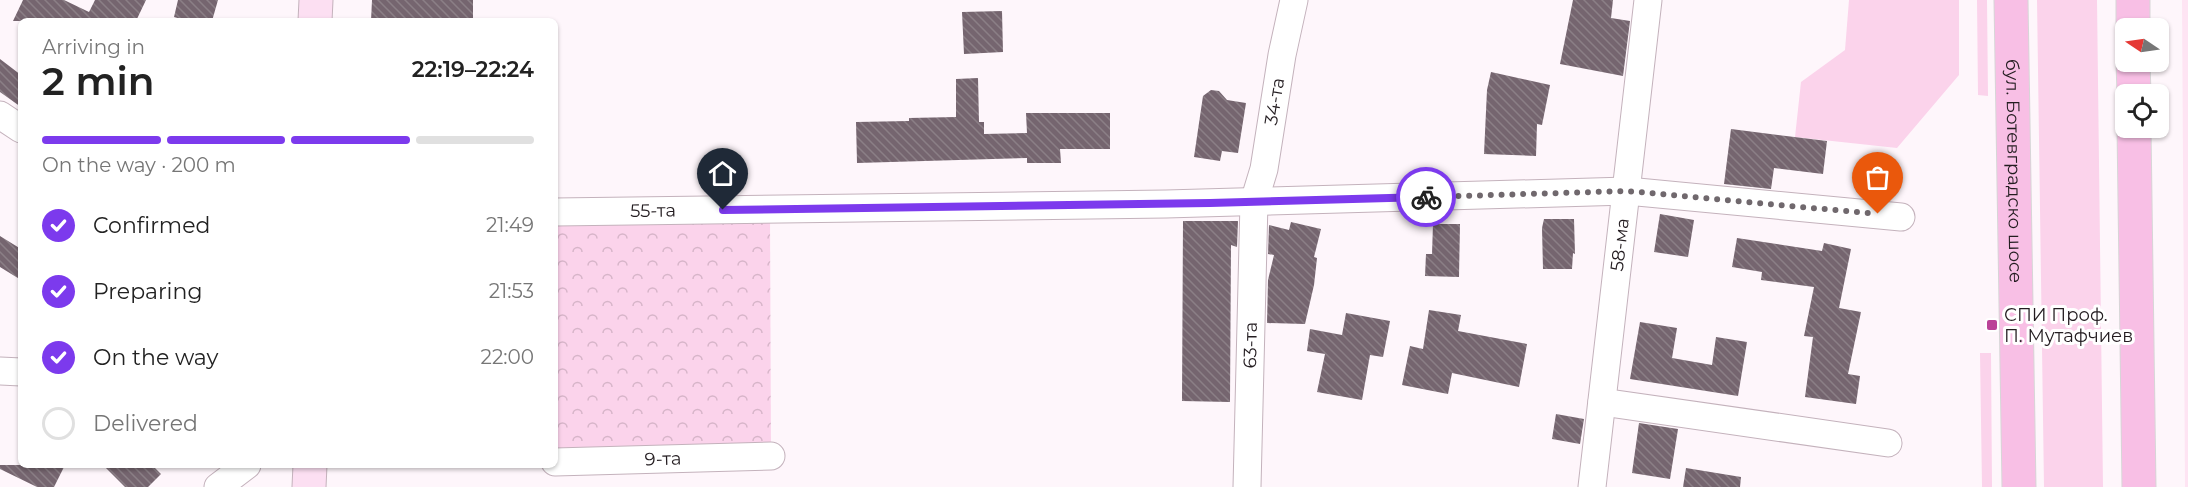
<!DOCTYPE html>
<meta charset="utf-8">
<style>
body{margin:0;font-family:Montserrat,sans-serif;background:#f2f2f2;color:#222;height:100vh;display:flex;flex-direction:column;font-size:22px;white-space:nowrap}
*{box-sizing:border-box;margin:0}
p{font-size:20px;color:#767676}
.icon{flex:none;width:33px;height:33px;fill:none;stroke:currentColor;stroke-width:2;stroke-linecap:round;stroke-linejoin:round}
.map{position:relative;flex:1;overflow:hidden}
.drawer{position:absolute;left:18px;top:18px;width:540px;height:450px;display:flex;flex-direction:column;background:#fff;border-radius:9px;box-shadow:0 2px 4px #0004}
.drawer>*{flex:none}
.needle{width:39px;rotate:283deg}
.tools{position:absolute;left:2115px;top:18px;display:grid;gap:12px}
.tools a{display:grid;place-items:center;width:54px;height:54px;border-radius:9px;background:#fff;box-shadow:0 2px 4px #0004;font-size:30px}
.pin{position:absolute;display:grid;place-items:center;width:51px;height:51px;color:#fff;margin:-62px -26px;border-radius:50% 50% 50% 0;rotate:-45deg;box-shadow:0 0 6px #0007}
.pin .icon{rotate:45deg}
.courier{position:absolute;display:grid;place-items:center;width:60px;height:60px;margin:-30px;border:4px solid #7c3aed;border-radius:50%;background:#fff;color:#222;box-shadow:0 2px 8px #0007}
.overview em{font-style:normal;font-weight:600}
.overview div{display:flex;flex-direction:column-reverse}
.overview{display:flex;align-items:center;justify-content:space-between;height:102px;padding:0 24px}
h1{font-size:39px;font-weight:600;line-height:45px}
.bar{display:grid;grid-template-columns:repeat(4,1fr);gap:9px 6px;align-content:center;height:72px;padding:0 24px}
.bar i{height:8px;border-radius:4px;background:#e0e0e0}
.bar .selected{background:#7c3aed}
.bar p{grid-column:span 4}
ol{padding:0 24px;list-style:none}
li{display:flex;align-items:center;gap:18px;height:66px}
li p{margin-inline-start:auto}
li .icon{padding:6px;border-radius:50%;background:#7c3aed;color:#fff;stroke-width:4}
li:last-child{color:#767676}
li i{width:33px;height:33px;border:3px solid #e0e0e0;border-radius:50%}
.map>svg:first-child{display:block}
</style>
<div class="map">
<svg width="2188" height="487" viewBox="0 0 2188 487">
<defs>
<pattern id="park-crowns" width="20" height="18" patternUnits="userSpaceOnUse" patternTransform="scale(1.5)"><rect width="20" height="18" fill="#fbd3eb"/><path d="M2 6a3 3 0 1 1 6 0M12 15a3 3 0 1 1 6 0" fill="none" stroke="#d7b5c9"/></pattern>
<pattern id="building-back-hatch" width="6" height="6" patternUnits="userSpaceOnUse" patternTransform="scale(1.5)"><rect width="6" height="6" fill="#75656f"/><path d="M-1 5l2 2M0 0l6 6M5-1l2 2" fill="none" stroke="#8b7f86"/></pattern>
</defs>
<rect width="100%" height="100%" fill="#fef6fb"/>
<path fill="#fee4f3" d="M 2182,0 L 2188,0 L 2188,487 L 2185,487 Z"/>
<path fill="#fbd3eb" d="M 1849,0 L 1959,0 L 1959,75 L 1897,148 L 1795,137 L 1801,82 L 1845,50 Z
M 1977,0 L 1987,0 L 1988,96 L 1978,95 Z
M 2037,0 L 2097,0 L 2103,487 L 2044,487 Z
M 1980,353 L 1991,353 L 1992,487 L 1982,487 Z"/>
<path fill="url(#park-crowns)" d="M 770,210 L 771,456 L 555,462 L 555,212 Z"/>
<path fill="url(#building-back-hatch)" d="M 23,0 L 64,0 L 89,12 L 95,0 L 146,0 L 136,21 L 13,21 Z
M 178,0 L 218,0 L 212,21 L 188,21 L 174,17 Z
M 372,0 L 473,0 L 473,21 L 371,21 Z
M 1573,0 L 1613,0 L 1611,18 L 1630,21 L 1623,76 L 1560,64 Z
M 1002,11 L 1003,52 L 964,54 L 962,12 Z
M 0,59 L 21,75 L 21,107 L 0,92 Z
M 1491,72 L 1550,85 L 1542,125 L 1537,124 L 1536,156 L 1484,154 L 1487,90 Z
M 978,78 L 979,122 L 984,122 L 984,134 L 1027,133 L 1026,113 L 1110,113 L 1110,149 L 1060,149 L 1061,163 L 1027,163 L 1027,158 L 857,163 L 856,122 L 909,121 L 909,118 L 956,117 L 956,79 Z
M 1211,90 L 1219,91 L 1227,100 L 1246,103 L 1238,153 L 1222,151 L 1220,161 L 1194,157 L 1203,96 Z
M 1731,129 L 1827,141 L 1823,174 L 1774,168 L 1771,189 L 1724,184 Z
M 1660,214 L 1694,220 L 1688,257 L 1654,252 Z
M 1544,219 L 1574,219 L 1575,254 L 1573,253 L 1572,269 L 1543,269 L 1542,228 Z
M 1183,221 L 1238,221 L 1237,247 L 1231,245 L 1230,402 L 1182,401 Z
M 1291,222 L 1321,229 L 1314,257 L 1317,258 L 1314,285 L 1305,324 L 1267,323 L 1268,280 L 1274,255 L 1268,254 L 1269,225 L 1289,230 Z
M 1433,224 L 1460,224 L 1459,277 L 1425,276 L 1426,254 L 1432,254 Z
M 0,236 L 21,249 L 21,280 L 0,267 Z
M 1737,238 L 1822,251 L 1824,243 L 1851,249 L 1839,308 L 1861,312 L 1848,374 L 1860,376 L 1856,404 L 1805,397 L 1813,337 L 1804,336 L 1814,287 L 1761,280 L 1762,272 L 1732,267 Z
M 1429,310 L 1461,315 L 1458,331 L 1527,344 L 1519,387 L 1452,373 L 1448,394 L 1402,385 L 1410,346 L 1423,349 Z
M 1346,313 L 1390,321 L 1383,357 L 1370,355 L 1362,400 L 1317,392 L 1325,354 L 1307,351 L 1310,329 L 1342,335 Z
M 1640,322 L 1677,328 L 1672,358 L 1712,365 L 1716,337 L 1747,342 L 1738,396 L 1630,379 Z
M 1556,414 L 1584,419 L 1580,444 L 1552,439 Z
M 1639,423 L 1678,429 L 1670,479 L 1632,473 Z
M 0,465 L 65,465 L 54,487 L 37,487 L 0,469 Z
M 103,465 L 152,465 L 161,474 L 148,487 L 125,487 Z
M 1686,468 L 1741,477 L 1740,487 L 1683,487 Z"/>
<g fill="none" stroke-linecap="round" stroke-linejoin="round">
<defs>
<g id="street">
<path d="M 0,115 L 21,129"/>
<path id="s1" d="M 555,212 L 1166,204 L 1627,191 L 1901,217"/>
<path d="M 0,371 L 21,372"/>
<path d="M 1602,402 L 1888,443"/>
<path id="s2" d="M 555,462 L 771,456"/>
<path d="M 218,487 L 247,465"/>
<path id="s3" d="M 1247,487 L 1254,202 L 1264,169 L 1282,55 L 1294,0"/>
<path id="s4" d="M 1592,487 L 1648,0"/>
</g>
<path id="secondary" d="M 315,21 L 316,0
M 309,487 L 310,465"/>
<g id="primary">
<path id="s5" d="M 2011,0 L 2019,487"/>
<path d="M 2133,0 L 2133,28"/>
<path d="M 2133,62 L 2134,94"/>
<path d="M 2134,128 L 2139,487"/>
</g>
</defs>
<use href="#street" stroke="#c4b2bc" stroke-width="29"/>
<use href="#secondary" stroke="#c4b2bc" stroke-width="35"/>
<use href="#primary" stroke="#d7d6d7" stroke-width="35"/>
<use href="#street" stroke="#fff" stroke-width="27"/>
<use href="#secondary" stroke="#fcdff2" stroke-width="33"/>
<use href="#primary" stroke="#f8bfe5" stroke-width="33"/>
</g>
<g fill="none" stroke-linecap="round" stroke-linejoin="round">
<path stroke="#70686d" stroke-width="6" stroke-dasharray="0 10.8" d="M 1426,197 L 1627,191 L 1878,214"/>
<path stroke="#7c3aed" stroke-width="8" d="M 723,210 L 1210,203 L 1426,197"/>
</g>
<rect fill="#ba4297" stroke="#fff" stroke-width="2" x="1986" y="319" width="12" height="12" rx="3"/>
<g text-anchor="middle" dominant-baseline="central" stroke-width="6" stroke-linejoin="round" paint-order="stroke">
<g font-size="18" fill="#231c20" stroke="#fff">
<text stroke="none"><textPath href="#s3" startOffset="388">34-та</textPath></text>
<text stroke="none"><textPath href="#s5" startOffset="171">бул. Ботевградско шосе</textPath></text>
<text stroke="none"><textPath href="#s1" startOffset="98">55-та</textPath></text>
<text stroke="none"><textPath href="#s4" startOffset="244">58-ма</textPath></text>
<text stroke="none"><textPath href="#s3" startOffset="142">63-та</textPath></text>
<text stroke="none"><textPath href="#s2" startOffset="108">9-та</textPath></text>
</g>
<g font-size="18" fill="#231c20" stroke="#fff" text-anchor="start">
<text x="2004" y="315">СПИ Проф.<tspan x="2004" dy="21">П. Мутафчиев</tspan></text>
</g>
</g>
</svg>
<div class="tools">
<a><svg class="needle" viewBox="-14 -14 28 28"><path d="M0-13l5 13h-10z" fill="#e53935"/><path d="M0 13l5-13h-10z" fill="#767676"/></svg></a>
<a><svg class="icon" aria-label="locate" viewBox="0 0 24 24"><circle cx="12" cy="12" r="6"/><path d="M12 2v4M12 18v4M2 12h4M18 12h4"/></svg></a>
</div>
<div class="pin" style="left:1878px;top:214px;background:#ea580c"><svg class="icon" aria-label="bag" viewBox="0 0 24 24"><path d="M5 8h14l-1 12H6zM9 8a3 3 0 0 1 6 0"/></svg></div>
<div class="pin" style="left:723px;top:210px;background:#1f2937"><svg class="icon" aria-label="home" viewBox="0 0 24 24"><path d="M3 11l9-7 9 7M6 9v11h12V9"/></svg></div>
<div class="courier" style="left:1426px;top:197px"><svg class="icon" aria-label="bike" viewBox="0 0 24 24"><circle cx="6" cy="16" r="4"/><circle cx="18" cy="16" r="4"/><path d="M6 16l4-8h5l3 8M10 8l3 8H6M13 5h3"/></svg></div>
<section class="drawer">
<div class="overview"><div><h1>2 min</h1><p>Arriving in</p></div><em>22:19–22:24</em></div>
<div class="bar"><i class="selected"></i><i class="selected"></i><i class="selected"></i><i></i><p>On the way · 200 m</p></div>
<ol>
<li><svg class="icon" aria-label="check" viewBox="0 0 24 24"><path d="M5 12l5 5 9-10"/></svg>Confirmed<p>21:49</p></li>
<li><svg class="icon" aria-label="check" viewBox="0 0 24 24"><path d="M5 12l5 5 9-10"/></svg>Preparing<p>21:53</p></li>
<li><svg class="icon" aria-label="check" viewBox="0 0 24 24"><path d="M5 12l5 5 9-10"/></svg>On the way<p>22:00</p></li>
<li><i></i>Delivered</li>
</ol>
</section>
</div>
